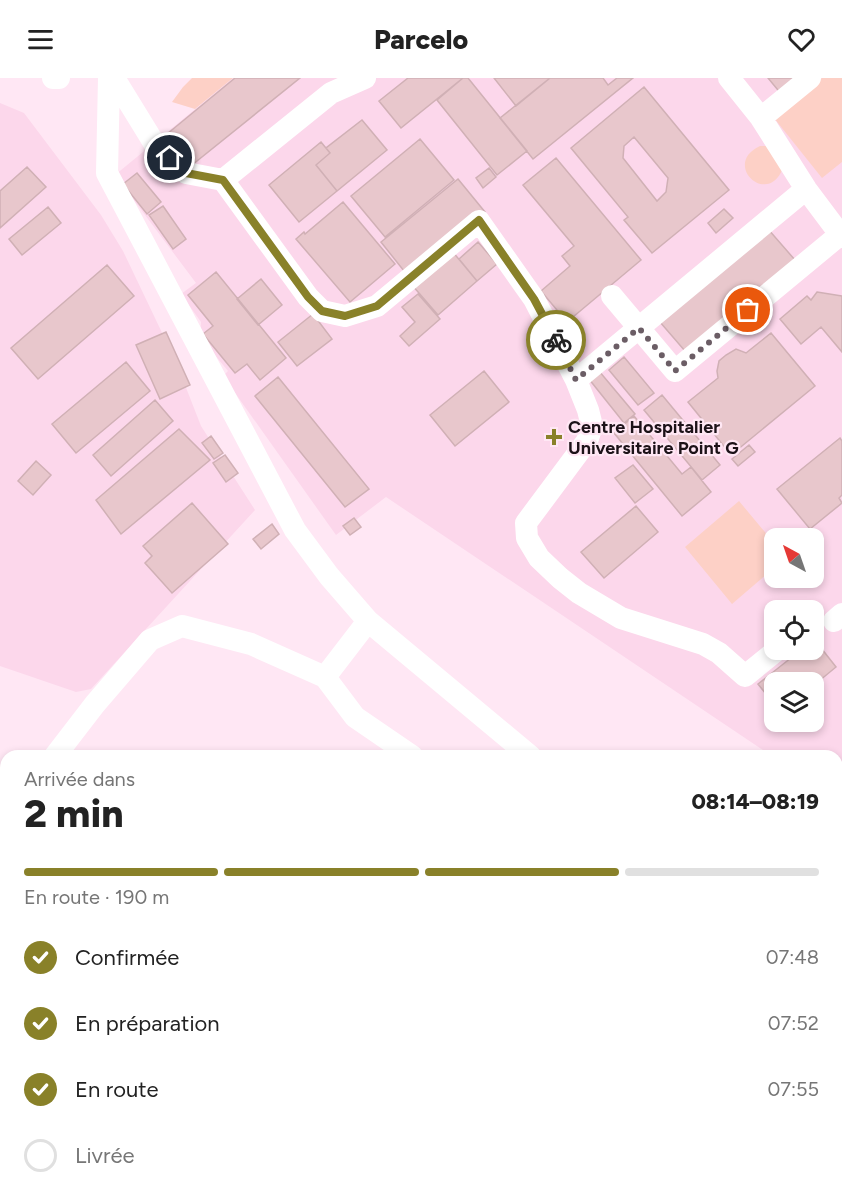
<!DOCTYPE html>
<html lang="fr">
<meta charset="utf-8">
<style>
body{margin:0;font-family:Figtree,sans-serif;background:#f6f6f6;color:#222;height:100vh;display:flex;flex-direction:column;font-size:22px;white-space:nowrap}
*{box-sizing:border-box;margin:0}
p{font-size:20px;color:#767676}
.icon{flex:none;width:33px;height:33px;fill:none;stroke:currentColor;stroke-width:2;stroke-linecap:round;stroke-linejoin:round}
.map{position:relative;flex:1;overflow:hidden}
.details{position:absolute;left:0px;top:672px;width:843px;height:450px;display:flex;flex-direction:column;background:#fff;border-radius:18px 18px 0 0;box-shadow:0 3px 9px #0003}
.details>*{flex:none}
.needle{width:39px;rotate:320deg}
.buttons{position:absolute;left:764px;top:450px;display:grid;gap:12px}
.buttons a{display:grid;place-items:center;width:60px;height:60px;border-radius:12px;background:#fff;box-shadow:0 3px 9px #0003;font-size:30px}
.pin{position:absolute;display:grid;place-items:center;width:51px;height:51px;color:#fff;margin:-26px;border:3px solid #fff;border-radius:50%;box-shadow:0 2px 6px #0007}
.courier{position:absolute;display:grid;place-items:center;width:60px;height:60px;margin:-30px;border:4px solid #898129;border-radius:50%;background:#fff;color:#222;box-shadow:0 2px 8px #0007}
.headline em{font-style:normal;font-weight:800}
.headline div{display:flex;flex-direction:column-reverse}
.headline{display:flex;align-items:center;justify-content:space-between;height:102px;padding:0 24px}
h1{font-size:39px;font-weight:800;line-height:45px}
.bar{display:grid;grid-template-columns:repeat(4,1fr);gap:9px 6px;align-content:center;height:72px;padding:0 24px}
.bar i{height:8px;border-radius:4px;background:#e0e0e0}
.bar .on{background:#898129}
.bar p{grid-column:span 4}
ol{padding:0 24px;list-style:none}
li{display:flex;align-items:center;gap:18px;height:66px}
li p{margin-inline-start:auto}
li .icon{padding:6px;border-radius:50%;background:#898129;color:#fff;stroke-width:4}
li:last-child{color:#767676}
li i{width:33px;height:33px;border:3px solid #e0e0e0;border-radius:50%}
header{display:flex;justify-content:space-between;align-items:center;height:78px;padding:0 24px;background:#fff;font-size:27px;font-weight:800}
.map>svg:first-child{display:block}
</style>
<header><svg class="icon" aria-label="menu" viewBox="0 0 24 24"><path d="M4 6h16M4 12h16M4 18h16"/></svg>Parcelo<svg class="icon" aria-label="heart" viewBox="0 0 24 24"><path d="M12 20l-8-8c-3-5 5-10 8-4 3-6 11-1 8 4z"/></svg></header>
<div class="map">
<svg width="842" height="1122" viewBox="0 0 842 1122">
<rect width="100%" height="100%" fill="#ffe7f4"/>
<path fill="#fcd7eb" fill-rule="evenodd" d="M 233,0 L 842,0 L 842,723 L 837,721 L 837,678 L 772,678 L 386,419 L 336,457 L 223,298 L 228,293 L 200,259 L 201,244 L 181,216 L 196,205 L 115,97 ZM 774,460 L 813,460 L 813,500 L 774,500 ZM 774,532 L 813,532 L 813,572 L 774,572 ZM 774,604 L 813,604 L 813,644 L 774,644 Z
M 0,25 L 24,35 L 101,137 L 123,173 L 176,284 L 201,348 L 255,432 L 91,611 L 76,614 L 0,588 Z
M 842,764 L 842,1122 L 802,1122 L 801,1116 L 837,1116 L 837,765 Z"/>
<path fill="#fdd0c6" d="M 192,0 L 233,0 L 195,31 L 172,24 L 183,9 Z
M 822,0 L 842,0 L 842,84 L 822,100 L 774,40 Z
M 760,68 L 767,68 L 783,90 C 768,130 721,86 760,68 Z
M 739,423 L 774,465 L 774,490 L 732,526 L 685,469 Z"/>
<path fill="#e8c7cc" stroke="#d0b0b5" stroke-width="1.5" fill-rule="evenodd" d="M 235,0 L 300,0 L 192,87 L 167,56 Z
M 408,0 L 463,0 L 401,50 L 379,23 Z
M 463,0 L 468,0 L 527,73 L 497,97 L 437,22 Z
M 494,0 L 550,0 L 516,28 Z
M 550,0 L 603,0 L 608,7 L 617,0 L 633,0 L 533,81 L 500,40 Z
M 768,0 L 801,0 L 782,17 Z
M 644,9 L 729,112 L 652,175 L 624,142 L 628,139 L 571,70 ZM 634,59 L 668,100 L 666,114 L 657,123 L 623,80 L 624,68 Z
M 362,42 L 387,72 L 337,113 L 316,87 L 330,75 L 326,70 Z
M 420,61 L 454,102 L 385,159 L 351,118 Z
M 321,64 L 330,75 L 316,87 L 337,113 L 299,144 L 269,107 Z
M 556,80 L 641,182 L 567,244 L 541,213 L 570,188 L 562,178 L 574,168 L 523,107 Z
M 27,89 L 46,109 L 0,150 L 0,113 Z
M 489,90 L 496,99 L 483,110 L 476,100 Z
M 137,95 L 161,124 L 147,136 L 123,106 Z
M 458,101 L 485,134 L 408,198 L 381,164 Z
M 343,124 L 395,186 L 350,224 L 296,161 L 304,154 L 305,156 Z
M 163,128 L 186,161 L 173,171 L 149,137 Z
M 48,129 L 61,145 L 22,177 L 9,161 Z
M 724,131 L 733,140 L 716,155 L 708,145 Z
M 768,151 L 795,182 L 685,273 L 660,244 Z
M 478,164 L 497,186 L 477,203 L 459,181 Z
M 452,173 L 477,203 L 438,237 L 412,207 Z
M 107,187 L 134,218 L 38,301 L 11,270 Z
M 216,194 L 286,280 L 260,302 L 247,286 L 235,295 L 203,256 L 213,248 L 188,217 Z
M 261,201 L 282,227 L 258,247 L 237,221 Z
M 817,214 L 842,218 L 842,274 L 821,249 L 801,266 L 780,241 L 807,218 L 811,222 Z
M 418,216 L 440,241 L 409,268 L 400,258 L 415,244 L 402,229 Z
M 313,236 L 332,261 L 297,288 L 278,264 Z
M 166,254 L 190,307 L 160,321 L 136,267 Z
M 771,255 L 815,308 L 731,377 L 688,324 L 718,300 L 717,293 L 719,283 L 726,277 L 736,271 L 746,275 Z
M 624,279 L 654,315 L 638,327 L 609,292 Z
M 126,284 L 150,313 L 76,375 L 52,346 Z
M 484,293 L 509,324 L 455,368 L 430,337 Z
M 599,293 L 635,336 L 624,345 L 589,301 Z
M 278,299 L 369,411 L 345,429 L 255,318 Z
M 662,317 L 720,387 L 702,402 L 644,332 Z
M 155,322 L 173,343 L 111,398 L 93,377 Z
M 634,338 L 682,396 L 691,389 L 711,414 L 682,438 L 614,355 Z
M 179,351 L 210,382 L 121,456 L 96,422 Z
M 211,358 L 223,375 L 214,381 L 202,365 Z
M 840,360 L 842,363 L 842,417 L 839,420 L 842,425 L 810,451 L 777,411 Z
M 749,367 L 755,374 L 738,388 L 732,381 Z
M 225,377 L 238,395 L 226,404 L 213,385 Z
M 36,383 L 51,397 L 33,417 L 18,403 Z
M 633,387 L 653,411 L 635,425 L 615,400 Z
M 192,425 L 228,466 L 172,515 L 145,485 L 152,478 L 143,468 Z
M 636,428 L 658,454 L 604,500 L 581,474 Z
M 354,440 L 361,449 L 350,457 L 343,448 Z
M 272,446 L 279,456 L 261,471 L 253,461 Z
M 814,561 L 836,589 L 813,608 L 813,604 L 774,604 L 774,626 L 758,606 L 801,572 L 813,572 Z"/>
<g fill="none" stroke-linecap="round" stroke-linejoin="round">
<path stroke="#b29fa9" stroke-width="4" stroke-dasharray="1.5 4.5" stroke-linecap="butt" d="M 786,1116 L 787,1122"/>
<path stroke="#fff" stroke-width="22" d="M 53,0 L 59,0
M 109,0 L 107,95 L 295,452 L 329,498 L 368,543 L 530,678
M 114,0 L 154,65 L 186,95 L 223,102 L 308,219 L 322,233 L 345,238 L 377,228 L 479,143 L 534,221 L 576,302 L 588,332 L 592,348 L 587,363 L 526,445 L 527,460 L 539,480 L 560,500 L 579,515 L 621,540 L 703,566 L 719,575 L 745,598 L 777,572
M 729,0 L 761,40 L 806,111 L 842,159
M 761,40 L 810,0
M 223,102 L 331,15 L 365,0
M 612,218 L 675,293 L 842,155
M 576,302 L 806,111
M 834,543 L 842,536
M 325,599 L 368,543
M 55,678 L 95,626 L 150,562 L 182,548 L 251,566 L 325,599 L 355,639 L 412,678
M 837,743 L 842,745
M 0,750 L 6,742
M 837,801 L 842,802
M 0,962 L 6,970"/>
</g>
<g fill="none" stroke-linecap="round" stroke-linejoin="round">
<path stroke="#6b5d65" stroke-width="6" stroke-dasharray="0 10.8" d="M 556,262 L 576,302 L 639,250 L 675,293 L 748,232"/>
<path stroke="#898129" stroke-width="8" d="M 170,80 L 186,95 L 223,102 L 308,219 L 322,233 L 345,238 L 377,228 L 479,142 L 534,221 L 556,262"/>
</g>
<path fill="#898129" stroke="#ffe7f4" stroke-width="2" d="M551 350h6v6h6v6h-6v6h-6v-6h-6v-6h6z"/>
<g text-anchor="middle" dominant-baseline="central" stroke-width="4.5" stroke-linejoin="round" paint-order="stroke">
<g font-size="18" font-weight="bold" fill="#1c1218" stroke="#ffe7f4" text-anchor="start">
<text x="568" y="349">Centre Hospitalier<tspan x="568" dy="21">Universitaire Point G</tspan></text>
</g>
</g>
</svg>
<div class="buttons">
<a><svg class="needle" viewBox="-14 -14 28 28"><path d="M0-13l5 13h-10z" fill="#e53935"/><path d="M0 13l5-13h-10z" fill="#767676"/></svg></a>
<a><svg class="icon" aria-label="locate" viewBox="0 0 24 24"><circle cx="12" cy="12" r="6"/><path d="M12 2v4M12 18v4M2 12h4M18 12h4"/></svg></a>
<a><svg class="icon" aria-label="layers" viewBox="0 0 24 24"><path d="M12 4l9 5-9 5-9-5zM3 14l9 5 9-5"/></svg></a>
</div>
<div class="pin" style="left:748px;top:232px;background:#ea580c"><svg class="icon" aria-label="bag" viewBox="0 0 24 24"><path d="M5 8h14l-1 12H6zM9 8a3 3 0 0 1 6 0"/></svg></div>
<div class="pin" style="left:170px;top:80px;background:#1f2937"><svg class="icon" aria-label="home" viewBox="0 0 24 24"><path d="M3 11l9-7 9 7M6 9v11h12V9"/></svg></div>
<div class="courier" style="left:556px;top:262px"><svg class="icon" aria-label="bike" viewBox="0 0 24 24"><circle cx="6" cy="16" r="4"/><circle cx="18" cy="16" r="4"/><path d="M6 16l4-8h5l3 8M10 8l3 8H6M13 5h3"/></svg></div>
<section class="details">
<div class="headline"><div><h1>2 min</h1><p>Arrivée dans</p></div><em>08:14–08:19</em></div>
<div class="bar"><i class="on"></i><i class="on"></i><i class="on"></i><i></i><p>En route · 190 m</p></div>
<ol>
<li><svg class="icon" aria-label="check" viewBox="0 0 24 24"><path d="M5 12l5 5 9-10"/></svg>Confirmée<p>07:48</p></li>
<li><svg class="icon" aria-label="check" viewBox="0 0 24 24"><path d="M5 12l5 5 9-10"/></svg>En préparation<p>07:52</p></li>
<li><svg class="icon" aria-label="check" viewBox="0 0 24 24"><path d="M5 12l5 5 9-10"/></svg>En route<p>07:55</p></li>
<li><i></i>Livrée</li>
</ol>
</section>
</div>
